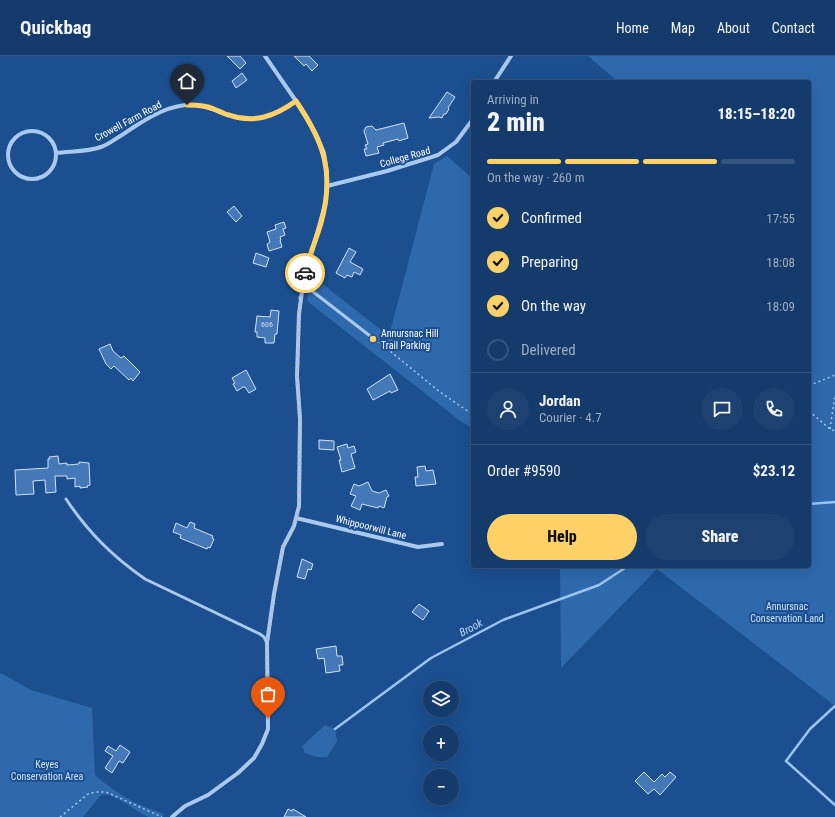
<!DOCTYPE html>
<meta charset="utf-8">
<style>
body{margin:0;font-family:"Roboto Condensed",sans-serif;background:#1d4271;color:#f1f3f6;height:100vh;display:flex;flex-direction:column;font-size:15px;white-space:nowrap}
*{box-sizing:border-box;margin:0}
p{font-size:13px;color:#9dadc1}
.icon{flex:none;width:22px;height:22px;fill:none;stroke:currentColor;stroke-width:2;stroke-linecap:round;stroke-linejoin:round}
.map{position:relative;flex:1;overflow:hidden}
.sheet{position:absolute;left:471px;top:24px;width:340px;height:488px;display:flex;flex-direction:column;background:#143b6b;border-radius:4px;box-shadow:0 4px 16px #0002,0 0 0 1px #33557e}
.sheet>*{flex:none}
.fabs{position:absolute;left:423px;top:625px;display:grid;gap:8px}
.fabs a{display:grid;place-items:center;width:36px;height:36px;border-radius:50%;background:#143b6b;box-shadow:0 4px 16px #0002,0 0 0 1px #33557e;font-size:20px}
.pin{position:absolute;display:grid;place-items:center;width:34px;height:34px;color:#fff;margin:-41px -17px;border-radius:50% 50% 50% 0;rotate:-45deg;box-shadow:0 0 4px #0007}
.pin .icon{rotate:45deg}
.courier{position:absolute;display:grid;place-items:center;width:40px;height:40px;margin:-20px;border:3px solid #ffd166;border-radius:50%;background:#fff;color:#222;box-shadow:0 1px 5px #0007}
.head em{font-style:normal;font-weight:800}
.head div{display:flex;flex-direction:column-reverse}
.head{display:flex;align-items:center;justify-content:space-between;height:68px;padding:0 16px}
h1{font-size:26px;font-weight:800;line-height:30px}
.bar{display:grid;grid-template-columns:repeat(4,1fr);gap:6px 4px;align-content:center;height:48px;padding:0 16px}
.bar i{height:5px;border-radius:3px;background:#33557e}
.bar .active{background:#ffd166}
.bar p{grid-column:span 4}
.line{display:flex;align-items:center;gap:10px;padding:0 16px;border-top:1px solid #33557e}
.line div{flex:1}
.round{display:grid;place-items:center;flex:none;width:42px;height:42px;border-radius:21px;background:#1d4271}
ol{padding:0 16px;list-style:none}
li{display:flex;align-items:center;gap:12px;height:44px}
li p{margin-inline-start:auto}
li .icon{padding:4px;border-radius:50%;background:#ffd166;color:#111;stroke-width:4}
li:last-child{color:#9dadc1}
li i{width:22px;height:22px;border:2px solid #33557e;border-radius:50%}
.action{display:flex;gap:8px;margin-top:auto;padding:8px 16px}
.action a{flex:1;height:46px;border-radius:24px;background:#ffd166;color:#111;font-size:16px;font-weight:800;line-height:46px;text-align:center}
.action a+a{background:#1d4271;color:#f1f3f6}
header{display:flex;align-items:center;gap:24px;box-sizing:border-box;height:56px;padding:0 20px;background:#143b6b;border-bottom:1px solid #33557e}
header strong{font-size:19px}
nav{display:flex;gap:22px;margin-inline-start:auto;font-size:14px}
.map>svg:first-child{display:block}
</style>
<header>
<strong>Quickbag</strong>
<nav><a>Home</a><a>Map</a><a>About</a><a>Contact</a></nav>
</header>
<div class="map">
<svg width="835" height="761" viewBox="0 0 835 761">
<rect width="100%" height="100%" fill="#1b4f8f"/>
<path fill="#2e69ad" d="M 588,0 L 835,0 L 835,650 L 657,513 L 561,612 L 560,510 L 809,510 L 809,26 L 614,26 L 616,24 Z
M 447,100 L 473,123 L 473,373 L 459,364 L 307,245 L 311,219 L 389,280 L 434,108 Z
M 1,617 L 31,634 L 92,652 L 95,719 C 115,737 138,750 164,758 L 162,761 C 158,761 153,761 149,761 C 136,757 114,735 101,739 L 83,761 L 0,761 L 0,618 Z
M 325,669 L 335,673 L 337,685 L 327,701 L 317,701 L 305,697 L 302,690 Z"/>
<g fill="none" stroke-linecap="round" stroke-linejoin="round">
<path stroke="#9cc4f0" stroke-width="2.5" d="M 809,448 L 835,446
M 835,650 L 810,673 L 786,705 L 835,749
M 335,673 L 431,602 L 503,564 L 599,529 L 628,510"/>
</g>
<path fill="#4478b7" stroke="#cfe3fa" d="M 227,0 L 240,0 L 246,7 L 240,13 Z
M 294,0 L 309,0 L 318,9 L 312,15 L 306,8 L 304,10 Z
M 242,17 L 247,24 L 236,32 L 232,25 Z
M 447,36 L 455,41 L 448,52 L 449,53 L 446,58 L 444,58 L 442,62 L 439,61 L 429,62 Z
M 404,67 L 408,82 L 399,85 L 398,83 L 383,87 L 384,89 L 377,91 L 379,97 L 366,100 L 364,93 L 367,93 L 365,89 L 368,88 L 364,75 L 366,71 L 372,70 L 376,74 Z
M 234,150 L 242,160 L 236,166 L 227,156 Z
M 284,166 L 286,172 L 283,173 L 285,179 L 280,181 L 281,184 L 280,184 L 282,191 L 269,195 L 267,188 L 270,186 L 267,176 L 276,173 L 275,169 Z
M 349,192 L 356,196 L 350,206 L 363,213 L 360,219 L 354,216 L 352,221 L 347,219 L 345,222 L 336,217 Z
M 256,197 L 269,202 L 266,211 L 253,207 Z
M 271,254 L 279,255 L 277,278 L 275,278 L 274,287 L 265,287 L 265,282 L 257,281 L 257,276 L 255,276 L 257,260 L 270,261 Z
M 110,288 L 113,295 L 121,302 L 124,300 L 140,316 L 133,325 L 131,322 L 129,324 L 114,310 L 111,313 L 106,308 L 99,293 Z
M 246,314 L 256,333 L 249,337 L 245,331 L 243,331 L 237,335 L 233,328 L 235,327 L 232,322 Z
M 390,318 L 398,334 L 391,337 L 390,335 L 373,344 L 367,333 Z
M 319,384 L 334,385 L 334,394 L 319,393 Z
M 347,388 L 348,392 L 354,390 L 356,396 L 351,398 L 355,412 L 342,416 L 339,404 L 341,404 L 337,391 Z
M 58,400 L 59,408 L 67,407 L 67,409 L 79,408 L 79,406 L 89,407 L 90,429 L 87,430 L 88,431 L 80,432 L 80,430 L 75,431 L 75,422 L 67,423 L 67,420 L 55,420 L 56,436 L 46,437 L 45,424 L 33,425 L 34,438 L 16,439 L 15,414 L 48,412 L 48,403 L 50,403 L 49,401 Z
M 425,410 L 426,415 L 433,414 L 436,428 L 416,430 L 415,421 L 418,421 L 417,411 Z
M 368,426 L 372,435 L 379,437 L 386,434 L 389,440 L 387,441 L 384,452 L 379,450 L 378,452 L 362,448 L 360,454 L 351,450 L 356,440 L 350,438 L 354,428 L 359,430 Z
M 190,466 L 195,468 L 194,472 L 213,480 L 212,482 L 214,483 L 210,492 L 208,491 L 207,493 L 180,482 L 181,479 L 173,476 L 176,467 L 187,472 Z
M 302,503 L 313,508 L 311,514 L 308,513 L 305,523 L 297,521 Z
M 419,548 L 429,555 L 423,564 L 412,556 Z
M 336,590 L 337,600 L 342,600 L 343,609 L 339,609 L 340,615 L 326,617 L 324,602 L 318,603 L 316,593 Z
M 120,689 L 130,696 L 123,707 L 119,705 L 112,717 L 105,712 L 113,700 L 105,695 L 108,690 L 116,695 Z
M 644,716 L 654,726 L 662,718 L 665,721 L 670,716 L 676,721 L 660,739 L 654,733 L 648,738 L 635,725 Z
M 288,753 L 292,755 L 293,753 L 306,761 L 284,761 Z"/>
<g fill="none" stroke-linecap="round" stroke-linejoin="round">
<path stroke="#a9c9ee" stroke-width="1.5" stroke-dasharray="2 3" stroke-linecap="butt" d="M 379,286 L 440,336 L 469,356 L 473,357
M 809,327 L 813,328 L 835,319
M 809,355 L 830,373 L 835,375
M 830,373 L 835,339
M 60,761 L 88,738 L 95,736 L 106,736 L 162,761"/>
<path stroke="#a9c9ee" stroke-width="3" d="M 303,228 L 374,283
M 66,443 C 88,476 112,500 145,523 L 260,578 L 264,581 L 267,587"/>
<path stroke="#a9c9ee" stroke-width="4" d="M 494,26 L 511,0
M8 99a24 24 0 1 1 48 0a24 24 0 1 1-48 0Z
M 56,97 C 70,95 87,96 101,91 C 108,89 115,83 122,79 C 141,66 161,52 185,49 C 202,47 213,54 228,59 C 255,68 275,60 296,45
M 327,130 L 387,115 L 438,99 L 456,86 L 473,63
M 296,462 L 418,491 L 442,488
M 172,761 L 185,750 L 208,739 L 238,717 L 254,702 L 262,688 L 268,673 L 267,587 L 274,538 L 283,491 L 294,470 L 299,450 L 300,363 L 297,320 L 299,258 L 303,228 L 326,145 L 327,117 L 324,97 L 316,78 L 296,45 L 265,0"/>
</g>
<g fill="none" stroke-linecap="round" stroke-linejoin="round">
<path stroke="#afc1d8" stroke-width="4" stroke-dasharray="0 7.2" d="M 268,662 L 267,587 L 274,538 L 283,491 L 294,470 L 299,450 L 300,363 L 297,320 L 299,258 L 301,233 L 305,217"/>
<path stroke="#ffd166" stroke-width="5" d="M 187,49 C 196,49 205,49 214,53 C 219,55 224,58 229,59 C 254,68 275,60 296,45 C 324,86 335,117 321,167 C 316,184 309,200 305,217"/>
</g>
<circle fill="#ffd166" stroke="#1b4f8f" stroke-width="1.5" cx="373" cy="283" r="4"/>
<g text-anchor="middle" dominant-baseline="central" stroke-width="4" stroke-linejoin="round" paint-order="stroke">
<g font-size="8" fill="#d0dded">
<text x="267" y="268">606</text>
</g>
<g font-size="10" fill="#fff" stroke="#1b4f8f">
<text transform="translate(128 65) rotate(-28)">Crowell Farm Road</text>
<text transform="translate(405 101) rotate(-16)">College Road</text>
<text transform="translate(371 471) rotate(14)">Whippoorwill Lane</text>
</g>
<g font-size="10" fill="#fff" stroke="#1b4f8f" text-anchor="start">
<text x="381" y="277">Annursnac Hill<tspan x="381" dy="12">Trail Parking</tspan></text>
</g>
<g font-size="10" fill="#cfe3fa" stroke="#1b4f8f">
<text x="787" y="550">Annursnac<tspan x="787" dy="12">Conservation Land</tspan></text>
<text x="47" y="708">Keyes<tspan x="47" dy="12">Conservation Area</tspan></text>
</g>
<g font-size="11" font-style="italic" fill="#b5d3f5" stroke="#1b4f8f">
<text transform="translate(471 572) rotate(-28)">Brook</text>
</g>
</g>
</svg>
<div class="fabs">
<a><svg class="icon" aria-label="layers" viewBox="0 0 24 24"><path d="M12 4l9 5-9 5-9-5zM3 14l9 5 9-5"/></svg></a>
<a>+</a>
<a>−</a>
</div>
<div class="pin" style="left:268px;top:662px;background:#ea580c"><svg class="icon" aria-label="bag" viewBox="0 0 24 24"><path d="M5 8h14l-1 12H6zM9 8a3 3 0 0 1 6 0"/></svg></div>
<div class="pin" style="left:187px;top:49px;background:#1f2937"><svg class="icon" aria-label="home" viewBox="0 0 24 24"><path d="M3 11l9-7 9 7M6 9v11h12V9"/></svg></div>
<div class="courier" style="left:305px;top:217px"><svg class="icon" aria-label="car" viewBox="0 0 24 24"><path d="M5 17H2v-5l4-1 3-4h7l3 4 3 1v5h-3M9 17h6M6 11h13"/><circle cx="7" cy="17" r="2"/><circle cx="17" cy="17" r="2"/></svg></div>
<section class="sheet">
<div class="head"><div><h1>2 min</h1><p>Arriving in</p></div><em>18:15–18:20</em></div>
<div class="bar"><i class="active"></i><i class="active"></i><i class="active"></i><i></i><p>On the way · 260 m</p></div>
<ol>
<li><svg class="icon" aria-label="check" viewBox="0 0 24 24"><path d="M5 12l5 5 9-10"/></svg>Confirmed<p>17:55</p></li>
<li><svg class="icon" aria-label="check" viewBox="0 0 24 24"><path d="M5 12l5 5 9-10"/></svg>Preparing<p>18:08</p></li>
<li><svg class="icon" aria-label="check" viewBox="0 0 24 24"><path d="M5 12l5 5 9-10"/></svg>On the way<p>18:09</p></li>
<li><i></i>Delivered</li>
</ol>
<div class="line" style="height:72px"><a class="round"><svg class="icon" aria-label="person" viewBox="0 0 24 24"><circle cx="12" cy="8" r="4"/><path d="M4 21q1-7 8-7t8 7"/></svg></a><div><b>Jordan</b><p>Courier · 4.7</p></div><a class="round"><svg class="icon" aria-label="chat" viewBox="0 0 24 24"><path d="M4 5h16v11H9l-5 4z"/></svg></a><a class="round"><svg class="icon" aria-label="phone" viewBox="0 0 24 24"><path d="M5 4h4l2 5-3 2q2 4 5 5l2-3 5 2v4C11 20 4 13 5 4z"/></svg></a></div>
<div class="line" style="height:52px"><div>Order #9590</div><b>$23.12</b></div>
<div class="action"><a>Help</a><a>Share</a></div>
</section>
</div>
